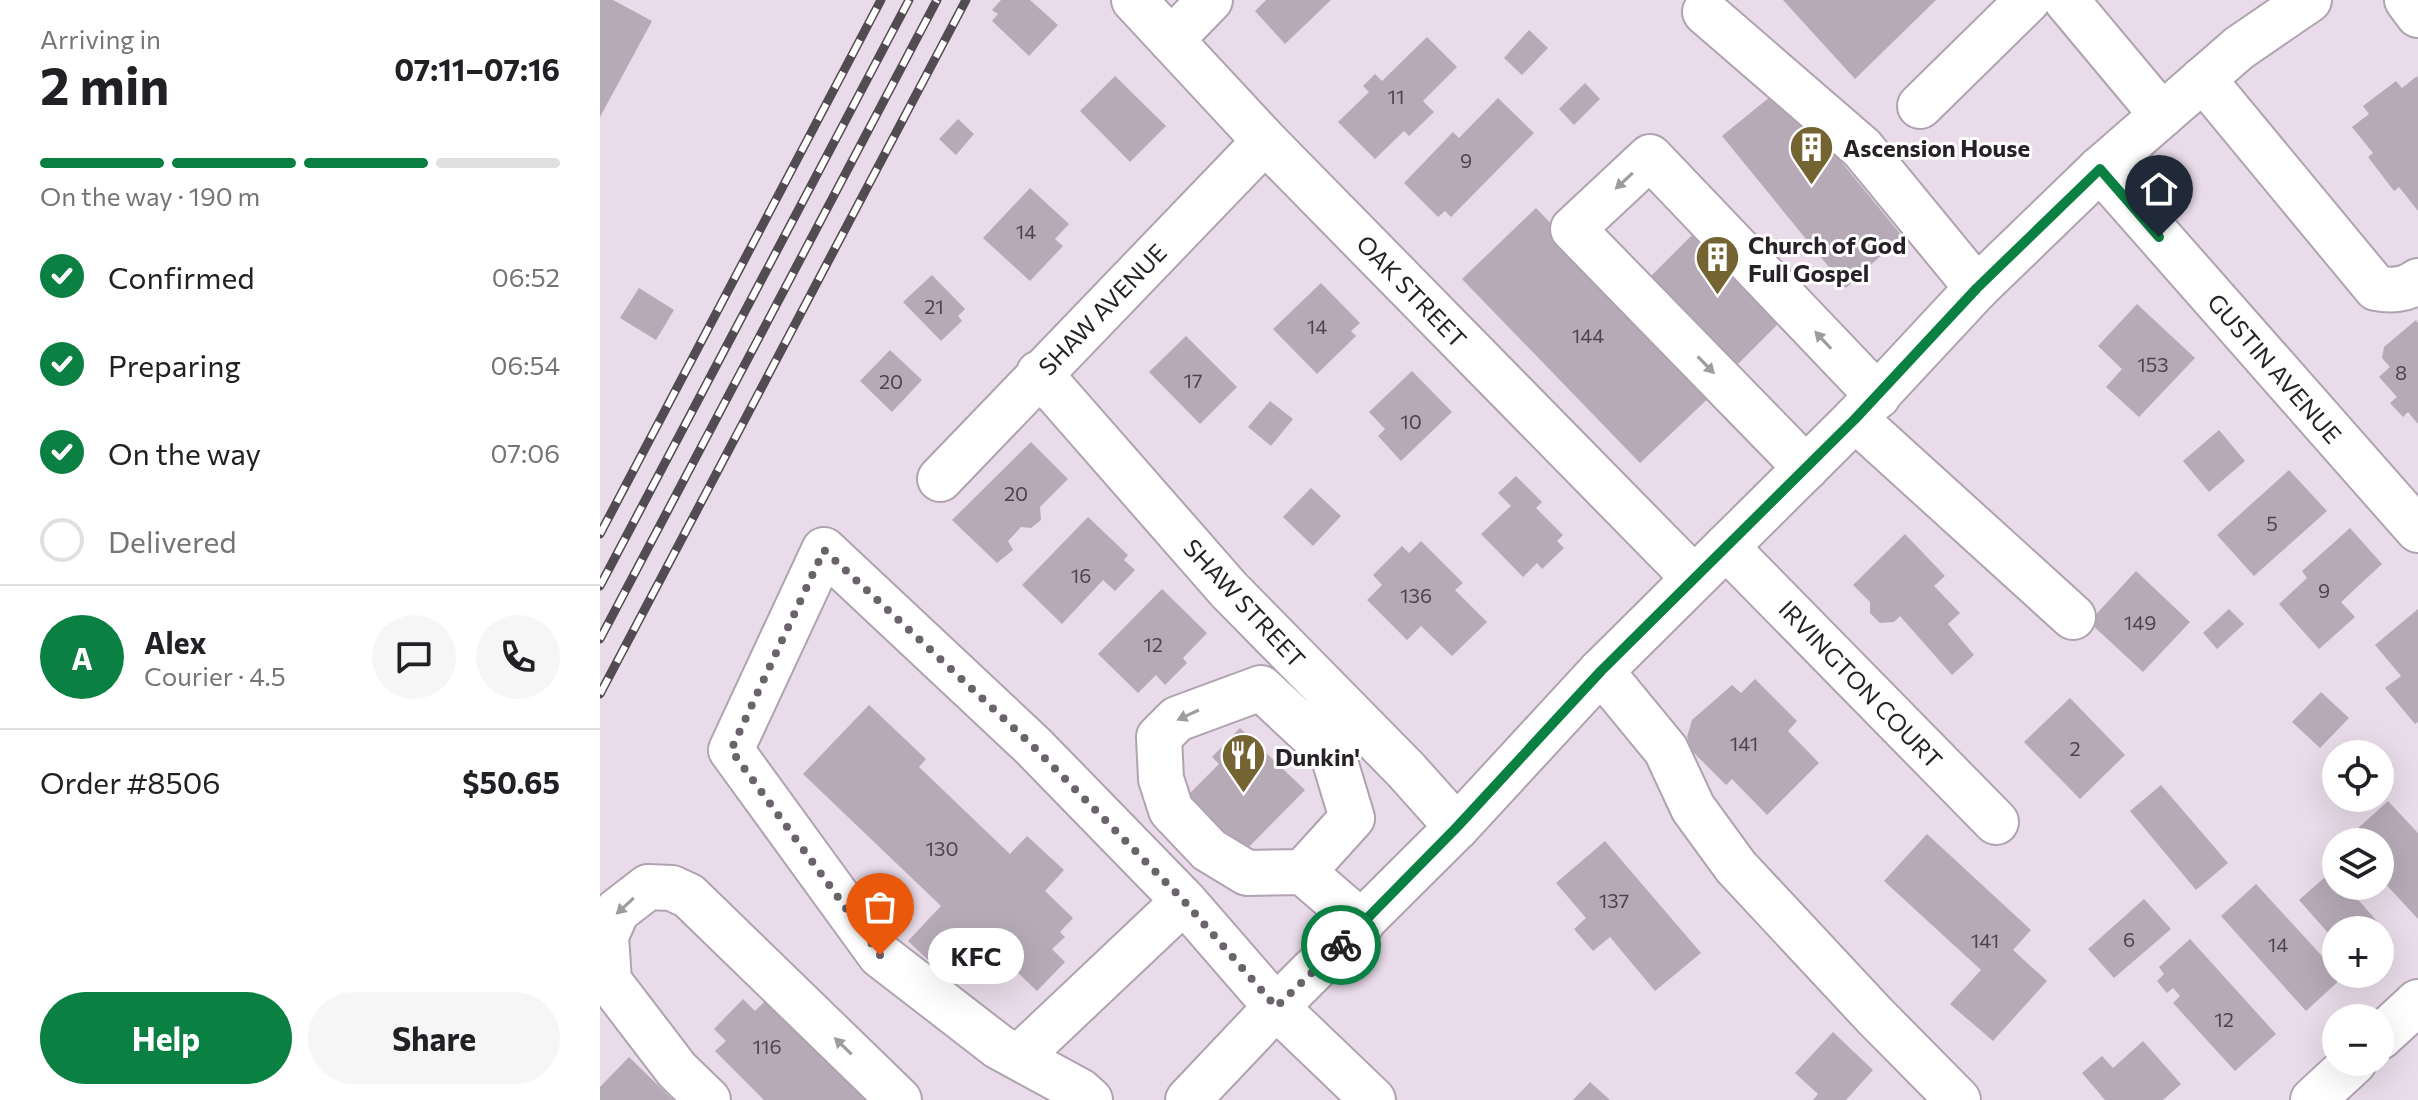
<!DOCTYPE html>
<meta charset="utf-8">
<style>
body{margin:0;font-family:Commissioner,sans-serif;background:#f6f6f6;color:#202124;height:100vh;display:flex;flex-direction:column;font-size:30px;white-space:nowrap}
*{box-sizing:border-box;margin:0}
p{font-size:26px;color:#757577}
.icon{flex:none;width:44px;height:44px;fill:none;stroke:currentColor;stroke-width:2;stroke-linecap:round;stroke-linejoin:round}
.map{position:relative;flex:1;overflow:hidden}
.sheet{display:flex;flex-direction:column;background:#fff;width:600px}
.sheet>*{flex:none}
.buttons{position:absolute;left:1722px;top:740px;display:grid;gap:16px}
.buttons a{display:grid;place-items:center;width:72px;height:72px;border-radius:50%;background:#fff;box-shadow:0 8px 32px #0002;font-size:40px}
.pin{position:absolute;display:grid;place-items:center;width:68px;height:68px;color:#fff;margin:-82px -34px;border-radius:50% 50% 50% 0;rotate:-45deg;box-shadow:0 0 8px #0007}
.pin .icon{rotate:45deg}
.courier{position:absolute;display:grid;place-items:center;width:80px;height:80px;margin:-40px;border:6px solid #0b8043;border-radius:50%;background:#fff;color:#222;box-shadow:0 2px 10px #0007}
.bubble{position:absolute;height:56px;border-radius:28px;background:#fff;box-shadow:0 8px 32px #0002;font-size:26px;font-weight:700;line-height:56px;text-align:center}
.headline em{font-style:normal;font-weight:700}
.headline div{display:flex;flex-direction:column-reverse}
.headline{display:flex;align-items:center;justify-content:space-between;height:136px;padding:0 40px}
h1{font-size:52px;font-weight:700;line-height:60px}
.bar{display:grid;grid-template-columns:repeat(4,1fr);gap:12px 8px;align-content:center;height:96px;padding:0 40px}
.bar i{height:10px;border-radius:6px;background:#e0e0e0}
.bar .current{background:#0b8043}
.bar p{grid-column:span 4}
.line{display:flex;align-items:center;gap:20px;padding:0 40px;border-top:2px solid #e0e0e0}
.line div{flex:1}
.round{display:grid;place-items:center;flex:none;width:84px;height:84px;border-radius:42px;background:#f6f6f6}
ol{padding:0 40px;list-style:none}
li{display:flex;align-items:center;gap:24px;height:88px}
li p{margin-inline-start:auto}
li .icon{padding:8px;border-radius:50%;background:#0b8043;color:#fff;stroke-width:4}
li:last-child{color:#757577}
li i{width:44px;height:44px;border:4px solid #e0e0e0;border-radius:50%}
.primary-button{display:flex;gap:16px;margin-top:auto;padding:16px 40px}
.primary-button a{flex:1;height:92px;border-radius:48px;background:#0b8043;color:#fff;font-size:32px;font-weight:700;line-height:92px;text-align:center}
.primary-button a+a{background:#f6f6f6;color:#202124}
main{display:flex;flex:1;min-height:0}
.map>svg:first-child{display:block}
</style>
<main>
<section class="sheet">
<div class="headline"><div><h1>2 min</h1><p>Arriving in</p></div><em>07:11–07:16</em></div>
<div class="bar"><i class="current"></i><i class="current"></i><i class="current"></i><i></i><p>On the way · 190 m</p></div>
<ol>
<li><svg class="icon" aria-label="check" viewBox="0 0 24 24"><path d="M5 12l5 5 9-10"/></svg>Confirmed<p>06:52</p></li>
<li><svg class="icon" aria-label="check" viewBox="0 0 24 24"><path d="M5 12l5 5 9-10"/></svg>Preparing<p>06:54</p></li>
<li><svg class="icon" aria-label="check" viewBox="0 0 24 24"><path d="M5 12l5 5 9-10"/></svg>On the way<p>07:06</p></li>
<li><i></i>Delivered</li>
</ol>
<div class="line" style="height:144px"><b class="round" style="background:#0b8043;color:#fff">A</b><div><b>Alex</b><p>Courier · 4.5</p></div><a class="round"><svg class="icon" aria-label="chat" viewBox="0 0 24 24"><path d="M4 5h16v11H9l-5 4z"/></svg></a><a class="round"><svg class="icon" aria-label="phone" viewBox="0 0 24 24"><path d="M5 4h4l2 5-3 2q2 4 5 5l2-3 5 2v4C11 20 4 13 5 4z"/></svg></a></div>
<div class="line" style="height:104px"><div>Order #8506</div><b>$50.65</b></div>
<div class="primary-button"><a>Help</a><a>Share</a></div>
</section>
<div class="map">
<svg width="1818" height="1100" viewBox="0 0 1818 1100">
<rect width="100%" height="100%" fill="#e9dbe9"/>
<path fill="#b7aab7" d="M 0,0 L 13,0 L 52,21 L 0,117 Z
M 401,0 L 430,0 L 458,25 L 429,56 L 392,21 L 398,14 L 392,10 Z
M 666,0 L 731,0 L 685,44 L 655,11 Z
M 1183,0 L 1336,0 L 1255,79 Z
M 929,30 L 948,48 L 922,75 L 904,58 Z
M 827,37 L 857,67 L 823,101 L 834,112 L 809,136 L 804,131 L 775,159 L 738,122 L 769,92 L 763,86 L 775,74 L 782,81 Z
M 515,76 L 566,126 L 530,162 L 480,111 Z
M 1817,76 L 1818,78 L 1818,211 L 1799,187 L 1794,191 L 1768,157 L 1773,153 L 1752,127 L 1769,114 L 1763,106 L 1796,81 L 1802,88 Z
M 985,83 L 1000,99 L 974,125 L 959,109 Z
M 1181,88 L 1302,236 L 1246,288 L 1122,136 Z
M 898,98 L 934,133 L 851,217 L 845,211 L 838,217 L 804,183 L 853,132 L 859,138 Z
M 358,119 L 374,134 L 356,155 L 339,139 Z
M 430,188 L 469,224 L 455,239 L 463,246 L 430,281 L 383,238 Z
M 936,208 L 1115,392 L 1040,463 L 862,279 Z
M 1099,228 L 1187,315 L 1135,367 L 1047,280 Z
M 332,275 L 365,309 L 358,316 L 362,321 L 341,341 L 303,302 Z
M 721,283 L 760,323 L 751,331 L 756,336 L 717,374 L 673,329 Z
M 39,288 L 74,310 L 56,340 L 20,318 Z
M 1537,304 L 1595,358 L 1539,417 L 1506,387 L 1522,369 L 1498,346 Z
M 1816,320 L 1818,323 L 1818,424 L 1808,412 L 1803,417 L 1790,403 L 1797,397 L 1779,377 L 1790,367 L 1782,358 L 1784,347 Z
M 586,336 L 637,387 L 600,424 L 549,372 Z
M 290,350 L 322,380 L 292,412 L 260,381 Z
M 812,371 L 852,412 L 801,461 L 778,436 L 785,429 L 769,412 Z
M 670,401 L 693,419 L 671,446 L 648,427 Z
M 1619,430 L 1645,461 L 1609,492 L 1583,461 Z
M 431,442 L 468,479 L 440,507 L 441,520 L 431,528 L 421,527 L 408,541 L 413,550 L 397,563 L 352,520 Z
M 1689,470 L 1727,511 L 1654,576 L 1617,535 Z
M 916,476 L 942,502 L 936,508 L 963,535 L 957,541 L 964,548 L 942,569 L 937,563 L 923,577 L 881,534 L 911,506 L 898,493 Z
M 711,488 L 741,516 L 713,546 L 683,517 Z
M 488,517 L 528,555 L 524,560 L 535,570 L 515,591 L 503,580 L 462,624 L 422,585 Z
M 1750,528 L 1782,564 L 1741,602 L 1755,617 L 1719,649 L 1679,604 L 1707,578 L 1702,571 Z
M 1305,534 L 1345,576 L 1334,586 L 1360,613 L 1348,624 L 1374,655 L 1352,675 L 1300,616 L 1294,622 L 1280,623 L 1270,613 L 1270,602 L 1253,585 Z
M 821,541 L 863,583 L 855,590 L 887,622 L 852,656 L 821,626 L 807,640 L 767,600 L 782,585 L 773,575 L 802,546 L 809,553 Z
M 1536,571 L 1590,622 L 1543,672 L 1489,622 Z
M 562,589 L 607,633 L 583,658 L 587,663 L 565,685 L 556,675 L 538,693 L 498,654 Z
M 1629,609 L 1644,624 L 1617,649 L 1603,633 Z
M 1818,609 L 1818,722 L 1815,724 L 1785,688 L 1801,676 L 1775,645 Z
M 1155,679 L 1197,721 L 1188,731 L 1219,763 L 1167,815 L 1132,779 L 1126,785 L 1090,749 L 1087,737 L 1092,720 L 1132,685 L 1141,693 Z
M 1721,692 L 1749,718 L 1720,748 L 1692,722 Z
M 1470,698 L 1525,755 L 1480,799 L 1424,742 Z
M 269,705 L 326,759 L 319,767 L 410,854 L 427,836 L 464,870 L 445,891 L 473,918 L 460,932 L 465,937 L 452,949 L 465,962 L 437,991 L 380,937 L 344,975 L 308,941 L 341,906 L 203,774 Z
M 640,728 L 705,790 L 640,856 L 582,801 L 619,764 L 612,757 Z
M 1561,785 L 1628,863 L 1596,890 L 1530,811 Z
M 1788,801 L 1818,833 L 1818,919 L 1780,878 L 1780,842 L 1745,840 Z
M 1327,834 L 1431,930 L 1413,950 L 1447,981 L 1393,1041 L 1350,1004 L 1381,970 L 1284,881 Z
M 1005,841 L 1101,953 L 1055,991 L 1010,937 L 993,951 L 974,929 L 986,918 L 956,883 Z
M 1733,870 L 1736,874 L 1736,886 L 1746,886 L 1791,937 L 1780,947 L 1780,930 L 1736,930 L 1736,942 L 1699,900 Z
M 1656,884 L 1742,978 L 1706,1011 L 1621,916 Z
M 1544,899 L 1571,929 L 1514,978 L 1488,949 Z
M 1590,939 L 1676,1034 L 1635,1071 L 1573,1003 L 1580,996 L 1573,988 L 1567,993 L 1557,981 L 1564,974 L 1559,967 Z
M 143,999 L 155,1011 L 167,999 L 267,1100 L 164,1100 L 115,1051 L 126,1041 L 114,1029 Z
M 1233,1032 L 1273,1070 L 1246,1100 L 1213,1100 L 1218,1094 L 1195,1073 Z
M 1543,1041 L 1581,1084 L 1563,1100 L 1505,1100 L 1482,1073 L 1502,1056 L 1513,1068 Z
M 29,1057 L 73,1100 L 0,1100 L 0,1087 Z
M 990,1082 L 1010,1100 L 973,1100 Z"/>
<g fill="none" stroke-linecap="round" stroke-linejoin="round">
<defs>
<path id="minor" d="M 534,0 L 665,141 L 1094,578
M 1466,0 L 1562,115
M 1807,0 L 1818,15
M 1105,12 L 1262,148 L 1377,288
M 571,40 L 610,0
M 1603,79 L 1776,288 C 1790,291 1806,290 1818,281
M 1320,106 L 1428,0
M 1500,169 L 1818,530
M 439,373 L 629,590 L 806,770 L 857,827
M 1255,419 L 1473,617
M 1206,468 L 973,229 L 1050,157 L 1278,396
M 340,479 L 665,141
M 1126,547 L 1396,822
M 1001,671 L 1066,750 L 1093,808 L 1136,867 L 1275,1016 L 1358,1100
M 703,872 L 752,818 L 733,755 L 661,688 L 577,719 L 559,737 L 561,779 L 571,810 L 609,850 L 647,873 L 703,872 L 762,923
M 1780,1037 L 1818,1002
M 419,1057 L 584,901
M 108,1100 L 77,1070 L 9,981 L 6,936 L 17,911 L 48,887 L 72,888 L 89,896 L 299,1100
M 490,1100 L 480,1091 L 399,1047 L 280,955 L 131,750 L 224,550 L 433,746 L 584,901 L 676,1007
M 1713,1100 L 1754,1062"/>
<path id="major" d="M 676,1007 L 773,1100"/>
<path id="highway" d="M 588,1100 L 676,1007 L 857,827 L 1001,671 L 1255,419 L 1377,288 L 1500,169 L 1639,48 L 1709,0"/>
</defs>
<use href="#minor" stroke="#b0a2b0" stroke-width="48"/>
<use href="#major" stroke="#b0a2b0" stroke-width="48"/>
<use href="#highway" stroke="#b0a2b0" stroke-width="48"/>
<use href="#minor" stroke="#fff" stroke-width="44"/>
<use href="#major" stroke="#fff" stroke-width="44"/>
<use href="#highway" stroke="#fff" stroke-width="44"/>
<defs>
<path id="rail" d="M 0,534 L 281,0
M 0,586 L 309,0
M 0,639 L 337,0
M 0,694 L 366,0"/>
</defs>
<use href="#rail" stroke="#524b52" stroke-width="9"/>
<use href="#rail" stroke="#fff" stroke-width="6" stroke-dasharray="18" stroke-linecap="butt"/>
</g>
<defs><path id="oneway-solid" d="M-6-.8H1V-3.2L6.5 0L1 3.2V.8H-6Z" transform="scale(2)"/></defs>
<g fill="#9e9c9e">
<use href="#oneway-solid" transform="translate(1024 181) rotate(137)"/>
<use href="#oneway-solid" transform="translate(1223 340) rotate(-133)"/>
<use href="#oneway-solid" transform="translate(1106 365) rotate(46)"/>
<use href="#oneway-solid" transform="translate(588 715) rotate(155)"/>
<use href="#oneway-solid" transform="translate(25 906) rotate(137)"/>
<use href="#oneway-solid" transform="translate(243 1046) rotate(-136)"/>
</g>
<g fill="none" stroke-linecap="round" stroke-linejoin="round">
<path stroke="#6b636b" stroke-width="8" stroke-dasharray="0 14.4" d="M 280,955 L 131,750 L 224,550 L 433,746 L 584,901 L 676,1007 L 741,945"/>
<path stroke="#0b8043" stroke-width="10" d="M 741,945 L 857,827 L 1001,671 L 1255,419 L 1377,288 L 1500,169 L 1559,237"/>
</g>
<defs>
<symbol id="building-pin" viewBox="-11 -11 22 30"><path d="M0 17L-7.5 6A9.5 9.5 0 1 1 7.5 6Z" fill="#736432" stroke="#fff"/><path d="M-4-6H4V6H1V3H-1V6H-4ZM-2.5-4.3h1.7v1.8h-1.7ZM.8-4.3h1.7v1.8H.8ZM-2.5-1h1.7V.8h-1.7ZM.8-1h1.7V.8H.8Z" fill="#fff"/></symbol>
<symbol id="restaurant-pin" viewBox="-11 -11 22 30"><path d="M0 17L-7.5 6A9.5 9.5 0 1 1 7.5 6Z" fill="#736432" stroke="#fff"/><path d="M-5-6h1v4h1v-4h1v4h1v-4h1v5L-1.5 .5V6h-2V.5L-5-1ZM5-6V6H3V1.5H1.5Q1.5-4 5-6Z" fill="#fff"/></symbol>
</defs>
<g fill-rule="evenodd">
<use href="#building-pin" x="1186" y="122" width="51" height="69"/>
<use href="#building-pin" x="1092" y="232" width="51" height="69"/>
<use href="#restaurant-pin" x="618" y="730" width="51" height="69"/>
</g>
<g text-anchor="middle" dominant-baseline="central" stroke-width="6" stroke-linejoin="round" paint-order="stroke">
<g font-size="20" fill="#4b444b">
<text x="796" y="96">11</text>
<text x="866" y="160">9</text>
<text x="426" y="231">14</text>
<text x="334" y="306">21</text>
<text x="717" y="326">14</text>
<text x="988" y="335">144</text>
<text x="1553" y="364">153</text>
<text x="1801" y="372">8</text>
<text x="593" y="380">17</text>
<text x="291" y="381">20</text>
<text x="811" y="421">10</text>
<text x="416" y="493">20</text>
<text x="1672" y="523">5</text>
<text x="481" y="575">16</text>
<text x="1724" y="590">9</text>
<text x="816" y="595">136</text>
<text x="1540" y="622">149</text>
<text x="553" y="644">12</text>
<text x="1144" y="743">141</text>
<text x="1475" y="748">2</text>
<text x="342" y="848">130</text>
<text x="1014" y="900">137</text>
<text x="1529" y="939">6</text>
<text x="1385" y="940">141</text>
<text x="1678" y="944">14</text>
<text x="1624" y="1019">12</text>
<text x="167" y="1046">116</text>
</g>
<g font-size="24" font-weight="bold" fill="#272227" stroke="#fff" text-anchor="start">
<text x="1243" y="147">Ascension House</text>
<text x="1148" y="244">Church of God<tspan x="1148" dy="28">Full Gospel</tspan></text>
<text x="675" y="756">Dunkin'</text>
</g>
<g font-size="24" fill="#272227" stroke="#fff">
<text transform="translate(812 291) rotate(46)">OAK STREET</text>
<text transform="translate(502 309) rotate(-46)">SHAW AVENUE</text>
<text transform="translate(1675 368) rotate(49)">GUSTIN AVENUE</text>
<text transform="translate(645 603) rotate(47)">SHAW STREET</text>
<text transform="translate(1261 684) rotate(46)">IRVINGTON COURT</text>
</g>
</g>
</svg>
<div class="buttons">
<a><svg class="icon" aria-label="locate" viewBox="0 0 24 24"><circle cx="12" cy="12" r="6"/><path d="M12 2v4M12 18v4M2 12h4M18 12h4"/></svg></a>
<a><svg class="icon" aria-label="layers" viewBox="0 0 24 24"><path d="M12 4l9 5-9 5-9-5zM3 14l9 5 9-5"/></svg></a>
<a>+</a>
<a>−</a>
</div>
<div class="pin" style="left:280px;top:955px;background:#ea580c"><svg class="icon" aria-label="bag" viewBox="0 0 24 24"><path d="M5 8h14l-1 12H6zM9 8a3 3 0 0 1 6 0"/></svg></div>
<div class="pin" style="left:1559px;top:237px;background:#1f2937"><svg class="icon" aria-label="home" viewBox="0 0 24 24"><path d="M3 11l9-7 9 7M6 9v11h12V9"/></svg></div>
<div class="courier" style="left:741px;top:945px"><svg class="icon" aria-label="bike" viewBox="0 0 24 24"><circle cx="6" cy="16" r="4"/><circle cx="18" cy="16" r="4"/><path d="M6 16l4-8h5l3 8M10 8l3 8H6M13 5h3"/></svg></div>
<div class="bubble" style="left:328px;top:928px;width:96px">KFC</div>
</div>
</main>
